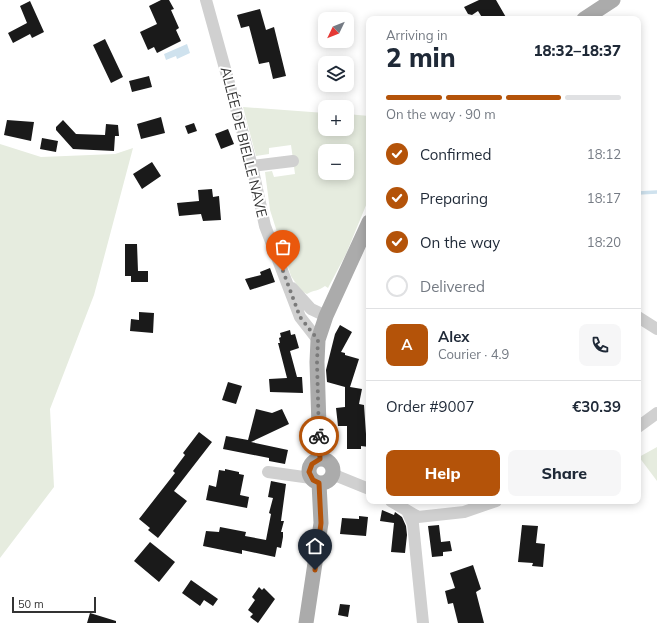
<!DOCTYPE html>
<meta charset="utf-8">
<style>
body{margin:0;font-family:Mulish,sans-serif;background:#f6f6f7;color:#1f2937;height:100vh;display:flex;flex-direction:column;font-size:15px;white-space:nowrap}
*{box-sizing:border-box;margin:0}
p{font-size:13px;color:#747a83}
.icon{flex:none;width:22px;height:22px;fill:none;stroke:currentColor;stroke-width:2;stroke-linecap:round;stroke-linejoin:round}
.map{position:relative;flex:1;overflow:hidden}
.details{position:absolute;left:366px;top:16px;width:275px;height:488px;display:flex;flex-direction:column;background:#fff;border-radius:8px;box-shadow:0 2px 10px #0003}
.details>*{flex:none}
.needle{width:26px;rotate:227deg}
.fabs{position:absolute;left:318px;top:12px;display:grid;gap:8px}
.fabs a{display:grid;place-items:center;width:36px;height:36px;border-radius:8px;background:#fff;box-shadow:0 2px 10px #0003;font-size:20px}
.scale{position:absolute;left:12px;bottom:10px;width:84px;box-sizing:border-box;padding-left:4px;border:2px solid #333;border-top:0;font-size:11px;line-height:14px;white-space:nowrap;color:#333;-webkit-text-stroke:3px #fff;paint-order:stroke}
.pin{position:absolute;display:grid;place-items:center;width:34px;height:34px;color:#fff;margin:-41px -17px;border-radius:50% 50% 50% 0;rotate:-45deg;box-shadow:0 0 4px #0007}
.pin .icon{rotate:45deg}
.courier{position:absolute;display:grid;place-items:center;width:40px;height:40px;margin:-20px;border:3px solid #b45309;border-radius:50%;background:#fff;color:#222;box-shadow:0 1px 5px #0007}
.headline em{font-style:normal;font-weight:800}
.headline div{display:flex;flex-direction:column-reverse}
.headline{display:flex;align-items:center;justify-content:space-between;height:68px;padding:0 20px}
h1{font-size:26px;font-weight:800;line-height:30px}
.bar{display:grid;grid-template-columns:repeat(4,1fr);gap:6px 4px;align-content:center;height:48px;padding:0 20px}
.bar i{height:5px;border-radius:3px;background:#e0e1e3}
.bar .selected{background:#b45309}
.bar p{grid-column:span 4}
.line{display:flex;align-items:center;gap:10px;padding:0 20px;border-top:1px solid #e0e1e3}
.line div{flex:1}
.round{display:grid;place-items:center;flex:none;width:42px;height:42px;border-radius:8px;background:#f6f6f7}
ol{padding:0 20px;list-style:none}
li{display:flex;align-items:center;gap:12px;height:44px}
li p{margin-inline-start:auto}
li .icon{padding:4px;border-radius:50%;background:#b45309;color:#fff;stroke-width:4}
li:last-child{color:#747a83}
li i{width:22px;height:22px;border:2px solid #e0e1e3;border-radius:50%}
.action{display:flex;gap:8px;margin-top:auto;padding:8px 20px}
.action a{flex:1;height:46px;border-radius:8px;background:#b45309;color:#fff;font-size:16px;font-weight:800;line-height:46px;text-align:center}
.action a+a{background:#f6f6f7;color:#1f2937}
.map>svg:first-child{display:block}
</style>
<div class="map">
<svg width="657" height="623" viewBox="0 0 657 623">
<rect width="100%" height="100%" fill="#fff"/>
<path fill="#e6ecdf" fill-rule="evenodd" d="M 243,107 L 325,113 L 325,129 L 347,129 L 347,114 L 369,116 L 369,198 L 346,254 L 328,288 L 325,286 C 319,291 313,290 307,294 L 301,291 L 291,276 L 270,210 L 265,172 L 272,171 L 274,177 L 295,174 L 291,145 L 269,148 L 269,154 L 256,156 ZM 325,151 L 347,151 L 347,173 L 325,173 Z
M 0,144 L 41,157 L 115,154 L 133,148 L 94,295 L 50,409 L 54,487 L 0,558 Z
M 657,447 L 657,481 L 639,457 Z"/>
<path fill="#cfe2ee" d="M 187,44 L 190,53 L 177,59 L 176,56 L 166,60 L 164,54 Z"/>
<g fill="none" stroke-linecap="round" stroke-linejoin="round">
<path stroke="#cfe2ee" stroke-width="3.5" d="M 638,193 L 657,192"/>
</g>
<path fill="#1a1a1a" d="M 161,0 L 169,0 L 174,9 L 171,10 L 179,28 L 176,30 L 181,41 L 157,53 L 154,47 L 148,50 L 140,32 L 157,24 L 149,6 Z
M 479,0 L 496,0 L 507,19 L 483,19 L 478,11 L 472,15 L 468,14 L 464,7 Z
M 30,1 L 44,32 L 32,38 L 30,34 L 13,43 L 8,33 L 27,23 L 20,6 Z
M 260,9 L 266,30 L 274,27 L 286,76 L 273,79 L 269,62 L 259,64 L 249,26 L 241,28 L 237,15 Z
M 105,39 L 123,77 L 111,83 L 93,45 Z
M 149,76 L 152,87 L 132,92 L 129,81 Z
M 161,117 L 165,133 L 141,139 L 137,124 Z
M 7,120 L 34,122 L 31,141 L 4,135 Z
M 63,120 L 76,134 L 105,135 L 106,124 L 118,125 L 119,136 L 115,136 L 114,151 L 73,149 L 56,130 L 56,127 Z
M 194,123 L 197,131 L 188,134 L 185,126 Z
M 228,129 L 234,144 L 221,149 L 215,134 Z
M 42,138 L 58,141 L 56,152 L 40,149 Z
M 152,162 L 161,176 L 142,189 L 133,174 Z
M 212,189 L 213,197 L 219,196 L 221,220 L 203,221 L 201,214 L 179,216 L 177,203 L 199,201 L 198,190 Z
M 125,244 L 137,244 L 138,271 L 148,271 L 148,282 L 131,282 L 131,276 L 125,276 Z
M 270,268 L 275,282 L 250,290 L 245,279 L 261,275 L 260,272 Z
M 139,312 L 154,313 L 153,333 L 130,331 L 131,319 L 139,320 Z
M 340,325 L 352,332 L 341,352 L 345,353 L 345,355 L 359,359 L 350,387 L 362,389 L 359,404 L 364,405 L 366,434 L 369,434 L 369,447 L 361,446 L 361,449 L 347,449 L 347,426 L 338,426 L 336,408 L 345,407 L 345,387 L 327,382 L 326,370 L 335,334 Z
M 290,330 L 291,335 L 295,334 L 299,348 L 290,351 L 297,377 L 302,377 L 303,393 L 270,392 L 269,379 L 287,378 L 278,343 L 280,343 L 279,338 L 281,337 L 280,333 Z
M 228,382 L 242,386 L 236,404 L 222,400 Z
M 256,409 L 272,413 L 282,409 L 289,424 L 251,442 L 288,450 L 285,464 L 269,461 L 269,458 L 223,449 L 226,436 L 248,440 Z
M 199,432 L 212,442 L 174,491 L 187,501 L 158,538 L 148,530 L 150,528 L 139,519 L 175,473 L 173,471 L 185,455 L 183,453 Z
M 225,469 L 239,472 L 239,474 L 244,475 L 240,495 L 249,497 L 247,508 L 206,500 L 209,485 L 216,487 L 219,470 L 225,471 Z
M 271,481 L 286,484 L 281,521 L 284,521 L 281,532 L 283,532 L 283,537 L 281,548 L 277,547 L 275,557 L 242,550 L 242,554 L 203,546 L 206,531 L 219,532 L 220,527 L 246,532 L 245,536 L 266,540 L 271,514 L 269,513 L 273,498 L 268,497 Z
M 382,510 L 394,515 L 395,512 L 402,517 L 406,526 L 407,535 L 405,553 L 391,552 L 394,523 L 380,521 Z
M 359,516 L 368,517 L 366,536 L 340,534 L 342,518 L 359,519 Z
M 439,525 L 441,542 L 450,541 L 452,551 L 443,552 L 443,556 L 432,557 L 428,526 Z
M 522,525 L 538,526 L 536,543 L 545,544 L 543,567 L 532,566 L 533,563 L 518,562 Z
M 150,542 L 175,562 L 159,582 L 134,561 Z
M 473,565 L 481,589 L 476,592 L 484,623 L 458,623 L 453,603 L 448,604 L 445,591 L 455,588 L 450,573 Z
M 191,580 L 218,599 L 213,606 L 204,600 L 200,606 L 182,593 Z
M 259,587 L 262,590 L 264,588 L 275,599 L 258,623 L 250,617 L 253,614 L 248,610 L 255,600 L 252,597 Z
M 340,604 L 350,605 L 348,617 L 338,615 Z
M 90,613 L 116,621 L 116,623 L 87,623 Z"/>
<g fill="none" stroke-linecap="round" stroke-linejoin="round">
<path stroke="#d0d0d0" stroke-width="12" d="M 206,0 L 252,166 L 265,226 L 300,317 L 318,340
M 252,166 L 293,161
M 292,288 L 311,309 L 326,316
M 638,317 L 657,329
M 638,427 L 657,413
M 268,472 L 311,478
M 332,474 L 369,489
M 391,501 L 418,517 L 464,512 L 496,501
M 408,513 L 413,524 L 423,623"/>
<path stroke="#ababab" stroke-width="15" d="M 584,19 L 613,0
M 320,459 L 317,362 L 318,340 L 326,316 L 369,222
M309 471a12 12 0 1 1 24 0a12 12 0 1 1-24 0Z
M 306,623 L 321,523 L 319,483"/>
</g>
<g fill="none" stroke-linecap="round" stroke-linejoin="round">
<path stroke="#7a7a7a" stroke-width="4" stroke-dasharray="0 7.2" d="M 283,271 L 300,317 L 318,340 L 317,362 L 319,436"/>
<path stroke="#b45309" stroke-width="5" d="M 315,570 L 321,523 L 319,483 L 313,480 L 309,472 L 312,464 L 320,459 L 319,436"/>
</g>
<g text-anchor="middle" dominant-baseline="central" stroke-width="4" stroke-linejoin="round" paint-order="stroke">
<g font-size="14" fill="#333" stroke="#fff">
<text transform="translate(244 142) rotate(76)">ALLÉE DE BIELLE NAVE</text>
</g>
</g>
</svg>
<div class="fabs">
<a><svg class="needle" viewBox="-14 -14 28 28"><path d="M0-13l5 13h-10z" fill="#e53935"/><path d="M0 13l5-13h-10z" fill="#747a83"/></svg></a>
<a><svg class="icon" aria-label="layers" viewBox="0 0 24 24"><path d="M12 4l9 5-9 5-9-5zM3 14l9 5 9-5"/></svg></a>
<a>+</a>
<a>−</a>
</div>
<div class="scale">50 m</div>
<div class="pin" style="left:283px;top:271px;background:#ea580c"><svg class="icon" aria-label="bag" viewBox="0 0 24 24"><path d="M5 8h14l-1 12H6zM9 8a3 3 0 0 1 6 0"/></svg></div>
<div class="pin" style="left:315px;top:570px;background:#1f2937"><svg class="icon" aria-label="home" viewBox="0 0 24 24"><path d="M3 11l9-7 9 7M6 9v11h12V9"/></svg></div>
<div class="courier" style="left:319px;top:436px"><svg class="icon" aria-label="bike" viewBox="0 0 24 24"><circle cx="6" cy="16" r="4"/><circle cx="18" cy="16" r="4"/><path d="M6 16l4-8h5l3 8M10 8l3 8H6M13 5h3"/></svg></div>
<section class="details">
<div class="headline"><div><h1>2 min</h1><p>Arriving in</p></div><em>18:32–18:37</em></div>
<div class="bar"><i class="selected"></i><i class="selected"></i><i class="selected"></i><i></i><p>On the way · 90 m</p></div>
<ol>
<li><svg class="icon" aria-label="check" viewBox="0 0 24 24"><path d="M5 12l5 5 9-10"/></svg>Confirmed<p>18:12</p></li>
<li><svg class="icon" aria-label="check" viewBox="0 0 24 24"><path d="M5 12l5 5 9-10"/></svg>Preparing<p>18:17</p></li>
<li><svg class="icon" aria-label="check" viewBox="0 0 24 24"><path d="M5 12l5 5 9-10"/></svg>On the way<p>18:20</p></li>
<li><i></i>Delivered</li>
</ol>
<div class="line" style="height:72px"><b class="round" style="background:#b45309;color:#fff">A</b><div><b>Alex</b><p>Courier · 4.9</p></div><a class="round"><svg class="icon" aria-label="phone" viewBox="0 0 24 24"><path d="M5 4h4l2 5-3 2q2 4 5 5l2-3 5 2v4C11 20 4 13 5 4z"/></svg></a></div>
<div class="line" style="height:52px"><div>Order #9007</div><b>€30.39</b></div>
<div class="action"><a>Help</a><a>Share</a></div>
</section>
</div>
